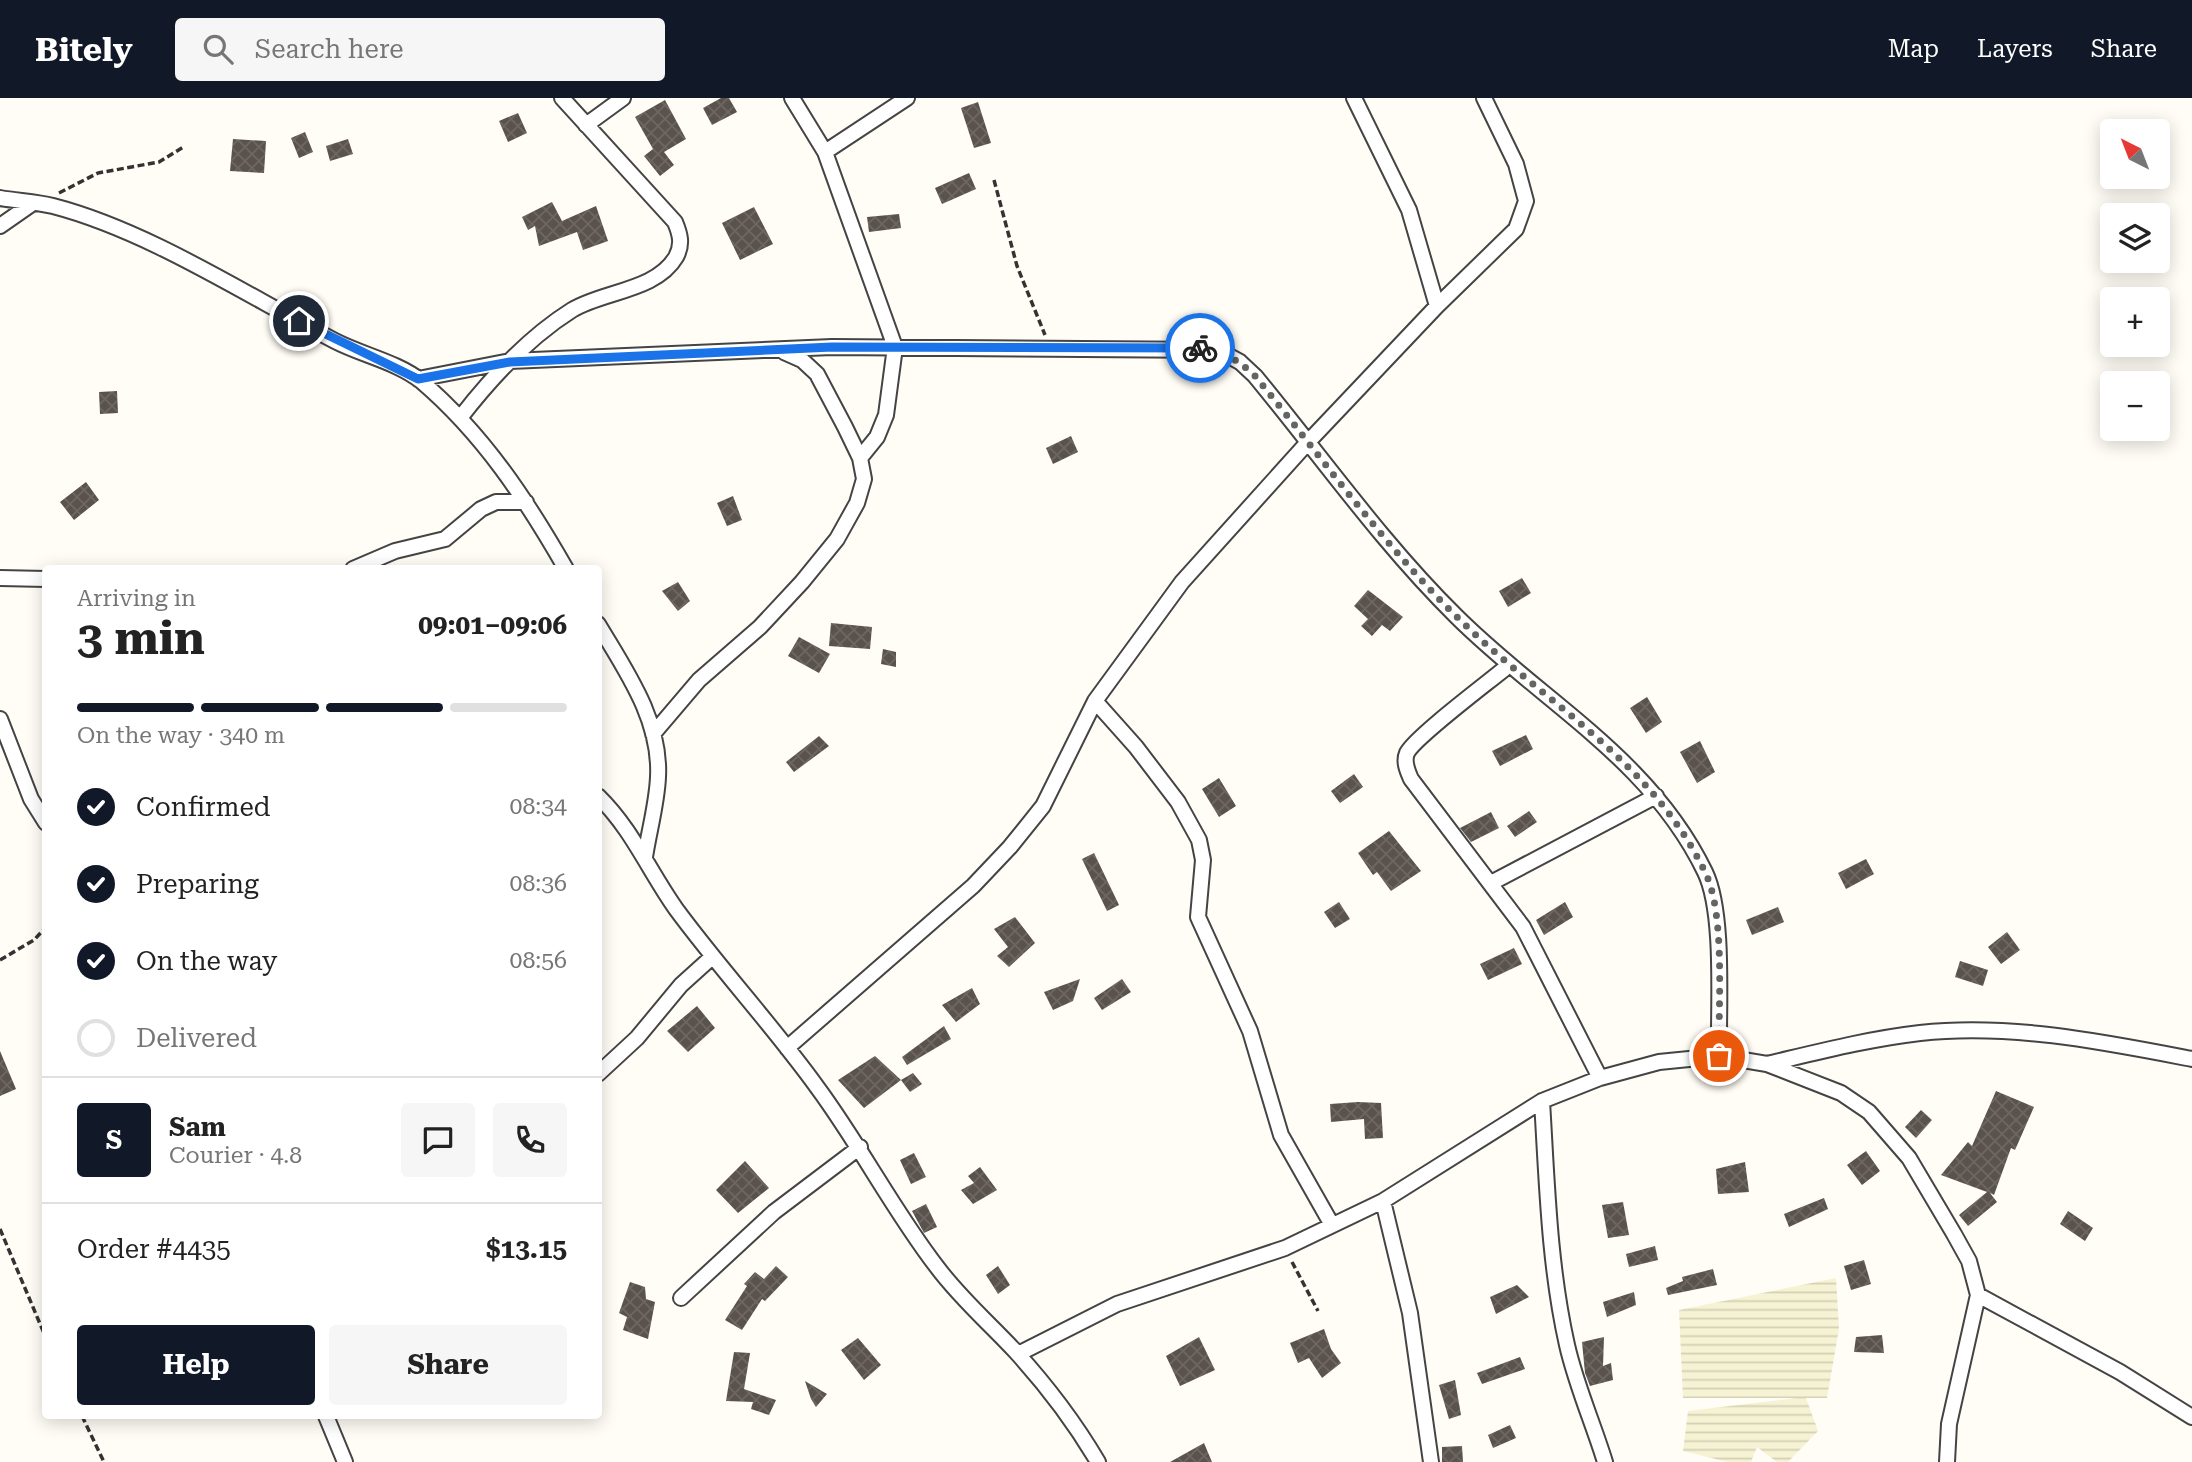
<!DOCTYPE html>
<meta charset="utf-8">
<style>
body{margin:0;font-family:"Roboto Serif",serif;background:#f6f6f6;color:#222;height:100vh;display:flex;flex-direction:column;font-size:26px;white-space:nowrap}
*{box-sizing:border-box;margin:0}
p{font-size:23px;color:#767676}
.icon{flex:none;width:38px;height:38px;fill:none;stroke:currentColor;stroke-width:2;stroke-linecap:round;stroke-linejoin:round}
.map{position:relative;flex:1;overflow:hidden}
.drawer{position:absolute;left:42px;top:467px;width:560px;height:854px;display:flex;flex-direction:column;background:#fff;border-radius:7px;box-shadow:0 4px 18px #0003}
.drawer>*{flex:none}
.needle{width:46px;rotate:318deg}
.buttons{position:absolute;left:2100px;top:21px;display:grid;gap:14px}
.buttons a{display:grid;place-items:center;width:70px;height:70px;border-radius:7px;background:#fff;box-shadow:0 4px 18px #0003;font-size:35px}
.pin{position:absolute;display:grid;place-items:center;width:60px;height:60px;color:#fff;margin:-30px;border:4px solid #fff;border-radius:50%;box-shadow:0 2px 7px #0007}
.courier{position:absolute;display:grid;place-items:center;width:70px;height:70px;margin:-35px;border:5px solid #1a73e8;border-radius:50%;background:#fff;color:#222;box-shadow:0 2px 9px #0007}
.headline em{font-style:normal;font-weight:700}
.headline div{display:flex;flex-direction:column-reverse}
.headline{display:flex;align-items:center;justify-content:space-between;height:119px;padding:0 35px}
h1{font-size:46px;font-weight:700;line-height:52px}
.bar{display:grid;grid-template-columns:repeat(4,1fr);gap:10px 7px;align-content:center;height:84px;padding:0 35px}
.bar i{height:9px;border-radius:5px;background:#e0e0e0}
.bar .on{background:#111827}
.bar p{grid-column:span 4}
.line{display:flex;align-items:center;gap:18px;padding:0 35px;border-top:2px solid #e0e0e0}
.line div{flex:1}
.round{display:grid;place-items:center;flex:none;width:74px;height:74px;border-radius:7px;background:#f6f6f6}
ol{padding:0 35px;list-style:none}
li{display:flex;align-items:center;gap:21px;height:77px}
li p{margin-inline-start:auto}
li .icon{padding:7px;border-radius:50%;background:#111827;color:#fff;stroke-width:4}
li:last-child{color:#767676}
li i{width:38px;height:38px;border:4px solid #e0e0e0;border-radius:50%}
.primary-button{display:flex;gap:14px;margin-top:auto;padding:14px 35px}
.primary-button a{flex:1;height:80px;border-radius:7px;background:#111827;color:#fff;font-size:28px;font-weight:700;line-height:80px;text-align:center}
.primary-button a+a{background:#f6f6f6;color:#222}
header{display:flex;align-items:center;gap:42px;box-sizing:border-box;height:98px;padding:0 35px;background:#111827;color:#fff}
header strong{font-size:33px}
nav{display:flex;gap:38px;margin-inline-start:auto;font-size:24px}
.search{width:490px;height:63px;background:#f6f6f6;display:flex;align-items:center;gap:18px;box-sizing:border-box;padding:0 24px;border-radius:7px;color:#767676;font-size:26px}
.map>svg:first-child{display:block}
</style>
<header>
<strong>Bitely</strong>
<div class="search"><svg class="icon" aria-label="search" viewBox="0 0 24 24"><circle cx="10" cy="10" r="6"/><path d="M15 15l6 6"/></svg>Search here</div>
<nav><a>Map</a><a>Layers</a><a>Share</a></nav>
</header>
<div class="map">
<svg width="2192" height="1364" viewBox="0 0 2192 1364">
<defs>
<pattern id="farmland-rules" width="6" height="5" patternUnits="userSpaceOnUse" patternTransform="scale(1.75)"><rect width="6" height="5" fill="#f6f3d4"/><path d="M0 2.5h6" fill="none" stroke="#d2cfb5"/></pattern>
<pattern id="building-cross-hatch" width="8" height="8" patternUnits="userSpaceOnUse" patternTransform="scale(1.75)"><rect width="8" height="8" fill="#5a524d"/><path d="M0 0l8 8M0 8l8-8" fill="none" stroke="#6d6662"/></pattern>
</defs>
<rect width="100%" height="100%" fill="#fffdf5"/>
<path fill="url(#farmland-rules)" d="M 1836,1180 L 1839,1231 L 1827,1300 L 1806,1300 L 1818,1333 L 1788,1364 L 1777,1364 L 1757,1349 L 1751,1364 L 1728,1364 L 1683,1353 L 1688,1313 L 1797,1300 L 1683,1300 L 1679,1212 Z"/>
<path fill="url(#building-cross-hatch)" d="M 721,0 L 729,0 L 737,14 L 712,27 L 703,10 Z
M 665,2 L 686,41 L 664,54 L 674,67 L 660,78 L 644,58 L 653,51 L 635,19 Z
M 978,4 L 991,45 L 974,50 L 961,10 Z
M 518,15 L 527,35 L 508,44 L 499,23 Z
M 305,34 L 313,54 L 299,60 L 291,40 Z
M 233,41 L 266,43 L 264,75 L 230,73 Z
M 348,41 L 353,56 L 330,63 L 326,48 Z
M 969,75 L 976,91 L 942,106 L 935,90 Z
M 552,104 L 562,123 L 596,108 L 608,143 L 583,152 L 577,134 L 539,148 L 535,128 L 528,132 L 522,119 Z
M 754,109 L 773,146 L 740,162 L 722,125 Z
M 899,116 L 901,130 L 869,134 L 867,119 Z
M 117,293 L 118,315 L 100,316 L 99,294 Z
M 1071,338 L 1078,354 L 1053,366 L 1046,350 Z
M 86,384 L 99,402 L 74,422 L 60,404 Z
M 733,398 L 742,422 L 727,428 L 717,405 Z
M 1522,480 L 1531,495 L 1508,509 L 1499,493 Z
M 678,484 L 690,503 L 678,513 L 662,493 Z
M 1368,492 L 1403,519 L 1390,533 L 1382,527 L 1372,538 L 1361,528 L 1368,521 L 1354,508 Z
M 831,525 L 872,529 L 870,551 L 829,548 Z
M 799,539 L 830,556 L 819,575 L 788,558 Z
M 883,551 L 896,554 L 896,569 L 881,566 Z
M 1647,599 L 1662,624 L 1646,635 L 1630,610 Z
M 1526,637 L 1533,651 L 1500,668 L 1492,653 Z
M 819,638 L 829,648 L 794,674 L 786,664 Z
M 1700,643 L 1715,674 L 1697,685 L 1680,654 Z
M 1354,676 L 1363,689 L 1340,705 L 1331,693 Z
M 1219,680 L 1236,708 L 1219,719 L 1202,691 Z
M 1529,713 L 1537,724 L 1515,739 L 1507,728 Z
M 1491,714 L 1499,730 L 1471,744 L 1460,730 Z
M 1389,733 L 1421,773 L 1391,793 L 1377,774 L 1373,777 L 1358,755 Z
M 1094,755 L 1119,807 L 1107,813 L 1082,761 Z
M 1866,761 L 1874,776 L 1846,791 L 1838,775 Z
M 1339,804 L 1350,821 L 1335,830 L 1324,814 Z
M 1565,804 L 1573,819 L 1544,837 L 1536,822 Z
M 1778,809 L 1784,824 L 1752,837 L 1746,822 Z
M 1015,819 L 1035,845 L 1009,869 L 997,858 L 1008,849 L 994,831 Z
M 2007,834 L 2020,852 L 2001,866 L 1988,849 Z
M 1514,850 L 1522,866 L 1488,882 L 1480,866 Z
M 1960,863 L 1988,872 L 1983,888 L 1955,879 Z
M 1080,881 L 1073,903 L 1053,912 L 1044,894 Z
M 1122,881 L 1131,894 L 1102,912 L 1094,900 Z
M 972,890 L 980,906 L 956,924 L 942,907 Z
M 697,908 L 715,930 L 688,954 L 667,933 Z
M 944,928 L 951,941 L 907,967 L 902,959 Z
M 0,953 L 16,991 L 0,998 Z
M 875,958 L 901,982 L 864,1010 L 838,982 Z
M 913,975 L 922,986 L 910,994 L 901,982 Z
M 1996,993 L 2034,1009 L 2015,1052 L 2011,1050 L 1994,1097 L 1990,1095 L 1997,1104 L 1968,1128 L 1959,1117 L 1987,1094 L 1941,1077 L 1968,1044 L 1972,1048 Z
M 1358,1004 L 1381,1005 L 1383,1040 L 1365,1041 L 1364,1021 L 1331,1024 L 1330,1006 Z
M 1921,1012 L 1932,1022 L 1916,1040 L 1905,1029 Z
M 1866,1053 L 1880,1073 L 1862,1087 L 1847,1067 Z
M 914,1055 L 926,1079 L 911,1086 L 900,1062 Z
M 745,1063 L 769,1090 L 738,1115 L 716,1092 Z
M 1745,1064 L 1749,1094 L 1718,1096 L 1716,1071 Z
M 980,1069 L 997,1092 L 973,1106 L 961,1092 L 974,1085 L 968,1078 Z
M 1824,1100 L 1828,1111 L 1789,1129 L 1784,1116 Z
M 1623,1104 L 1629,1137 L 1608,1140 L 1602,1107 Z
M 926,1106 L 937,1129 L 924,1135 L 912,1113 Z
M 2068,1113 L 2093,1130 L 2085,1143 L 2060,1126 Z
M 1655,1148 L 1658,1162 L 1629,1169 L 1626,1156 Z
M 1864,1162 L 1871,1186 L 1851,1192 L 1844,1168 Z
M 776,1168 L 788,1179 L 765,1203 L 762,1201 L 742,1232 L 725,1222 L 747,1188 L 744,1186 L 755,1174 L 764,1181 Z
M 998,1168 L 1010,1187 L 998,1196 L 986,1177 Z
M 1713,1171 L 1717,1187 L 1668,1197 L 1666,1190 L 1683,1183 L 1682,1179 Z
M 630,1184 L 645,1189 L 646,1201 L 655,1204 L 648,1241 L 623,1232 L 627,1219 L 619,1215 Z
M 1517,1187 L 1529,1199 L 1496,1216 L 1490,1199 Z
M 1634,1194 L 1636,1207 L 1607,1219 L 1603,1204 Z
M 1324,1231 L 1331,1251 L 1341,1265 L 1322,1280 L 1309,1260 L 1298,1265 L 1290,1245 Z
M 1882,1237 L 1884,1255 L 1854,1254 L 1856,1239 Z
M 1199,1239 L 1215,1272 L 1180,1288 L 1166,1258 Z
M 1604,1239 L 1603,1268 L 1611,1265 L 1613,1282 L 1590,1288 L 1585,1275 L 1582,1244 Z
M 858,1240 L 881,1267 L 864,1282 L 841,1252 Z
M 734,1254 L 750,1255 L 744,1291 L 776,1302 L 769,1317 L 751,1311 L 753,1304 L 726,1303 Z
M 1520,1259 L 1525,1271 L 1482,1286 L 1477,1275 Z
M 1455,1282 L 1461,1317 L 1449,1321 L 1439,1287 Z
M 805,1283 L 827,1296 L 816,1309 L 811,1301 Z
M 1510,1327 L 1516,1340 L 1493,1350 L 1488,1337 Z
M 1204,1345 L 1212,1364 L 1170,1364 Z
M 1462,1348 L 1463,1364 L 1442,1364 L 1442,1349 Z"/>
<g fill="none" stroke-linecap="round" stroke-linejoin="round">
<defs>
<path id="minor" d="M 792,0 L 825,54 L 895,249 L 886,317 L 877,339 L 860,360
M 1354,0 L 1409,112 L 1437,208
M 586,27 L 623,0
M 825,54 L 907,0
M 0,100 C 17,103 36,104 53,108 C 149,133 246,197 335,243 C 362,257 397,264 421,283 C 483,336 526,401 566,471
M 0,128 L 33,105
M 418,281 L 510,263 L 832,249 L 1218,252 L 1240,264 L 1255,278 C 1321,358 1382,445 1456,518 C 1542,604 1650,660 1705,774 C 1725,815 1718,911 1719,958
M 460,320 C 491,280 529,239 572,212 C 603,193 656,193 676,159 C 683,146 680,136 675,124 L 562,0
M 353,471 L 395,453 L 445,441 L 481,411 L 496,404 L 526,404
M 0,480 L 46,481
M 598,526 C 626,573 661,622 658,679 C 657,705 649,733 645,759
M 1508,568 C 1490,583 1415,639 1407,655 C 1403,664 1408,674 1411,681 L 1523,829 L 1600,980
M 1095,603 L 1136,649 L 1178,704 L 1199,742 L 1203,762 L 1198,819 L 1250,933 L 1281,1037 L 1332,1127
M 0,621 L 31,701 L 46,725
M 653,636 L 699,582 L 760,529 L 802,484 L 837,441 L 857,405 L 864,381 L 860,360 L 845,329 L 817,276 L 802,262 L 784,254
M 598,698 C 632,731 649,773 676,811 C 721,872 773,928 817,989 C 860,1047 893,1112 937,1169 C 960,1200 990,1226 1016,1254 C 1047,1288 1075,1325 1098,1364
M 1491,785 L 1656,698
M 787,950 L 973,788 L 1010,749 L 1043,708 L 1095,603 L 1182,484 L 1309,343 L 1437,208 L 1516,131 L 1526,103 L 1516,66 L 1484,0
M 1767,966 C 1818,954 1868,941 1920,935 C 2010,925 2104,944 2192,961
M 598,976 L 637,940 L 681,887 L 712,859
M 1542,1003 C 1547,1085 1549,1167 1567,1247 C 1576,1287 1593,1325 1605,1364
M 1383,1103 L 1410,1215 L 1431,1364
M 1978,1197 L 2120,1274 L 2192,1319
M 681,1200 L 774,1114 L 860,1049
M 1018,1256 L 1117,1206 L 1285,1150 L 1383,1103 L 1542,1003 L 1600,980 L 1659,964 L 1719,958 L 1767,966 L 1841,995 L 1869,1014 L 1909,1060 L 1954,1136 L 1969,1163 L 1978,1197 L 1949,1326 L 1947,1364
M 326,1318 L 345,1364"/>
</defs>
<use href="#minor" stroke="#444" stroke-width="18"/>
<path stroke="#333" stroke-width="3.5" stroke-dasharray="7 3.5" stroke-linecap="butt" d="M 994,82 L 1017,168 L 1045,237
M 59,95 L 98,75 L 159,64 L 185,48
M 0,862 L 34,842 L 46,829
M 0,1131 L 46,1240
M 1292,1164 L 1318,1213
M 82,1318 L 104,1364"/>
<use href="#minor" stroke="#fff" stroke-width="14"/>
</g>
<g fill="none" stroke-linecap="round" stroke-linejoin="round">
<path stroke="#646461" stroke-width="7" stroke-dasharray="0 12.6" d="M 1200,250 C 1224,253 1238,262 1255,278 C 1321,358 1382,445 1456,518 C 1542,604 1650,660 1705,774 C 1726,816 1718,910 1719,958"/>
<path stroke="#1a73e8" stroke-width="9" d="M 299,223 L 418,281 L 510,264 L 832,249 L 1200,250"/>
</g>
</svg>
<div class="buttons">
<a><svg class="needle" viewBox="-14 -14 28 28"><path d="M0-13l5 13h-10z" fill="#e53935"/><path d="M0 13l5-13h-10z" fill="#767676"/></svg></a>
<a><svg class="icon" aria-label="layers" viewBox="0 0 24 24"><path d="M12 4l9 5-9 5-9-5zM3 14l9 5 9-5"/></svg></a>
<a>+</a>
<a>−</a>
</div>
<div class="pin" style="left:1719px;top:958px;background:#ea580c"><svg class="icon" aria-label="bag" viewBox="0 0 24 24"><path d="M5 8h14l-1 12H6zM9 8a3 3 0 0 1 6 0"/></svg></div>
<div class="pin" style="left:299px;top:223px;background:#1f2937"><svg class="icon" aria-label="home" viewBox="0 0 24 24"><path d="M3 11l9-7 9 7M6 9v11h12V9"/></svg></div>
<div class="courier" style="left:1200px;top:250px"><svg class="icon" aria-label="bike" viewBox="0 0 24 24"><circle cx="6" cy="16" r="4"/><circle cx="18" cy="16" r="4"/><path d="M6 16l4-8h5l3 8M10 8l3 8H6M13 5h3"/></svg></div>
<section class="drawer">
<div class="headline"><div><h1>3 min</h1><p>Arriving in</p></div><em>09:01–09:06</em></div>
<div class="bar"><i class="on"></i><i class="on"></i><i class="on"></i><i></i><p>On the way · 340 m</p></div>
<ol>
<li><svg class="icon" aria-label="check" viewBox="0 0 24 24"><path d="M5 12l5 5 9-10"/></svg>Confirmed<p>08:34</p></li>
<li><svg class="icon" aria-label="check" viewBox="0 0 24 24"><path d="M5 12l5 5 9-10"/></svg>Preparing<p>08:36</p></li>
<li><svg class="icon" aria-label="check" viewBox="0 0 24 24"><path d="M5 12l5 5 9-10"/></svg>On the way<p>08:56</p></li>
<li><i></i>Delivered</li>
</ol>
<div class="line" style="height:126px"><b class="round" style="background:#111827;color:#fff">S</b><div><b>Sam</b><p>Courier · 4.8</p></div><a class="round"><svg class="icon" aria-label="chat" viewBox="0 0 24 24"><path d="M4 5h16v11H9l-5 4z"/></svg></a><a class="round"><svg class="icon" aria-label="phone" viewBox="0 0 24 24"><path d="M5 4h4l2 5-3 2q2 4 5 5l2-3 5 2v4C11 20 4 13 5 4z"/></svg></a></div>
<div class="line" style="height:91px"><div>Order #4435</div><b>$13.15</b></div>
<div class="primary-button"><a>Help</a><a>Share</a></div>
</section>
</div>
